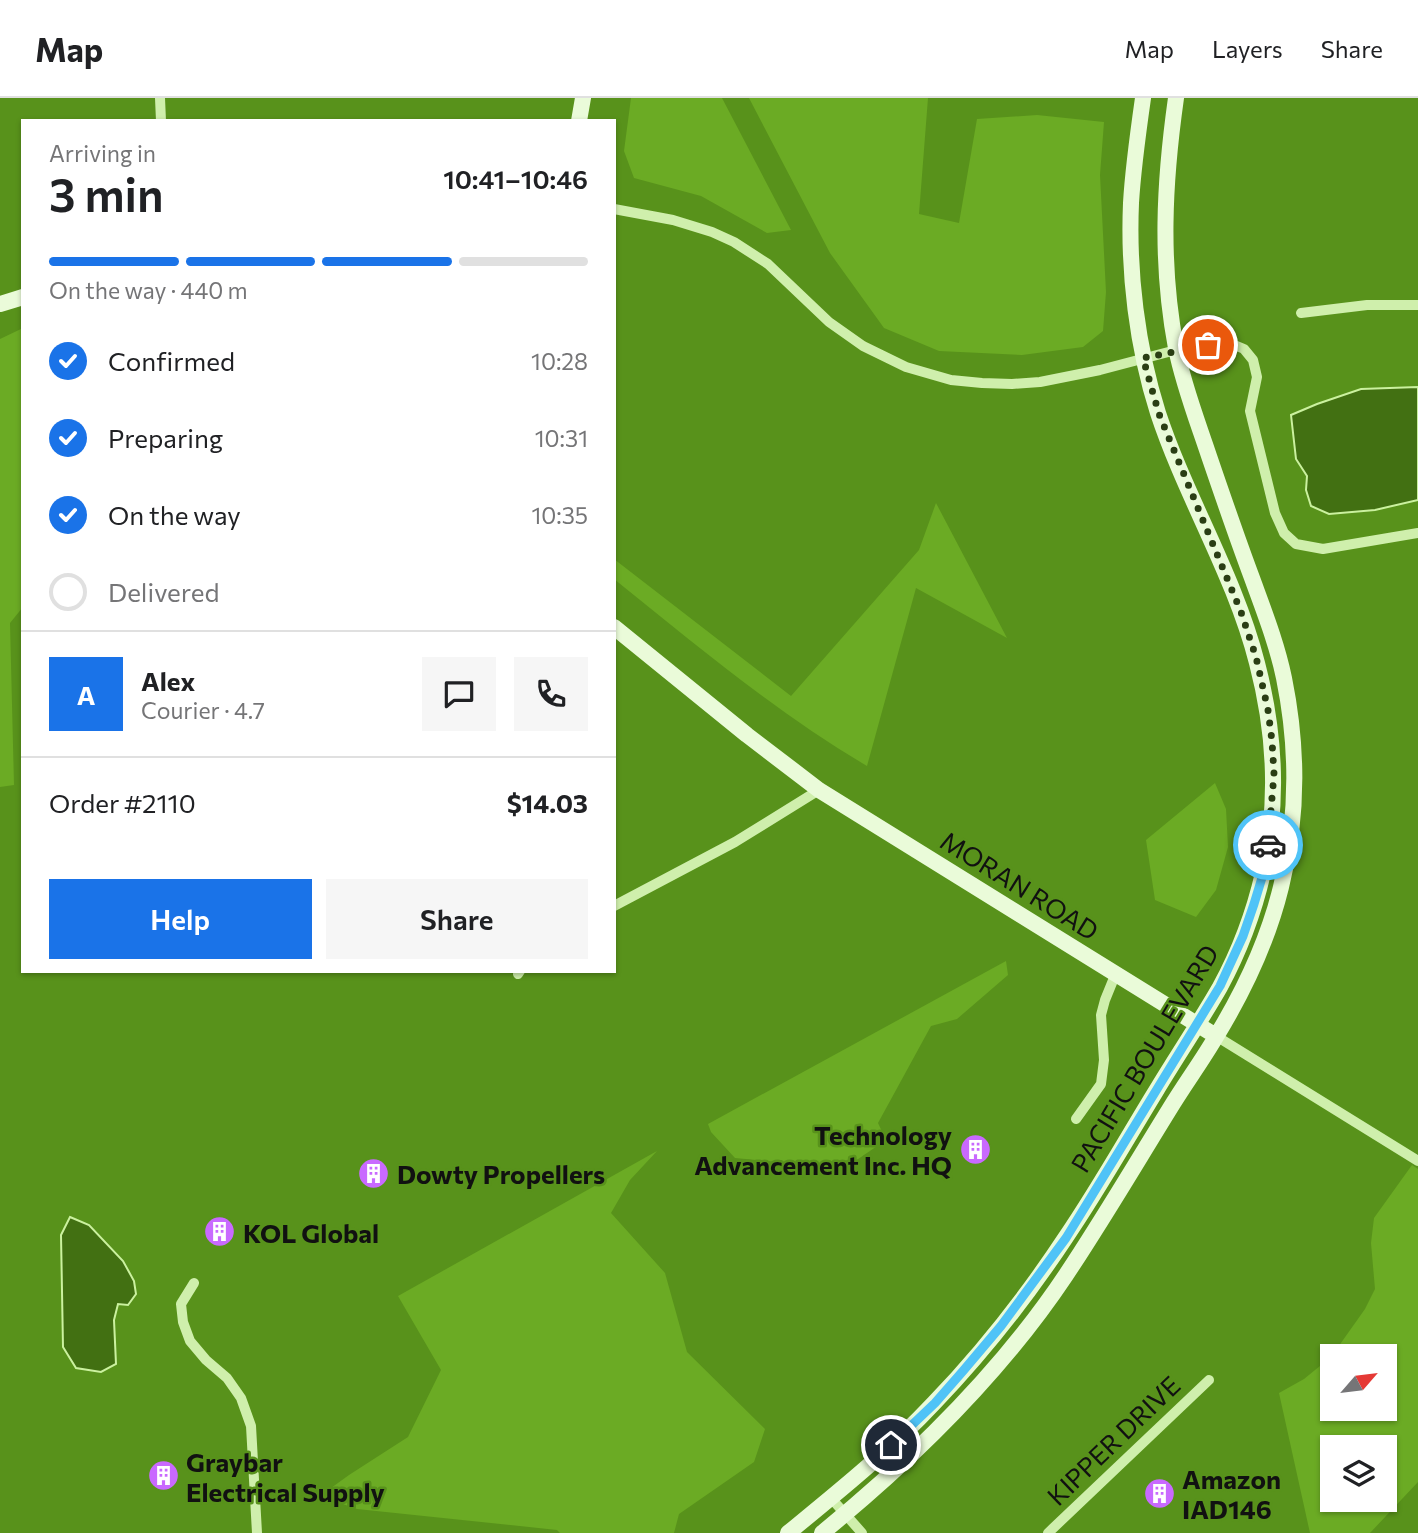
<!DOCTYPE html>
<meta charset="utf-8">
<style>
body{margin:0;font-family:Commissioner,sans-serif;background:#f6f6f6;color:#202124;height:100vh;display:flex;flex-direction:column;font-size:26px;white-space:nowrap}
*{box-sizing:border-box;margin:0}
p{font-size:23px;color:#757577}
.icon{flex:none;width:38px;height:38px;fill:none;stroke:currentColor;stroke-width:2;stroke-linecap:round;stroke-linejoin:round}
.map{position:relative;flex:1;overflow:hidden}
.panel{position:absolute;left:21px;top:21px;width:595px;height:854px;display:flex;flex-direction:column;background:#fff;border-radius:0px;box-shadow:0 2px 5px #0004}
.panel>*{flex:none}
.needle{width:46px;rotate:62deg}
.tools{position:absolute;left:1320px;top:1246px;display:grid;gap:14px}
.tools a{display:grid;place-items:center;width:77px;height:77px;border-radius:0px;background:#fff;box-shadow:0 2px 5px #0004;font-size:35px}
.pin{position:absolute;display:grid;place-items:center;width:60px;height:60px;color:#fff;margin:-30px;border:4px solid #fff;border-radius:50%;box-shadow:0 2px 7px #0007}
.courier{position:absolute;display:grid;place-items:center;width:70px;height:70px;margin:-35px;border:5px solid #4fc3f7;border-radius:50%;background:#fff;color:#222;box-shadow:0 2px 9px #0007}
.headline em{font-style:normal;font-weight:600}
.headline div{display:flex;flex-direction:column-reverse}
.headline{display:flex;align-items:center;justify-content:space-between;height:119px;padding:0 28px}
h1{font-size:46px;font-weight:600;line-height:52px}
.bar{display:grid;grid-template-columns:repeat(4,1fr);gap:10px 7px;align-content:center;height:84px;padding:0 28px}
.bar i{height:9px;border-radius:5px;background:#e0e0e0}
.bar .active{background:#1a73e8}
.bar p{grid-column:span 4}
.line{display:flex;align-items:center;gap:18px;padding:0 28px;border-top:2px solid #e0e0e0}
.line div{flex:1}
.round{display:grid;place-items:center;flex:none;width:74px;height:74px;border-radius:0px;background:#f6f6f6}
ol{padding:0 28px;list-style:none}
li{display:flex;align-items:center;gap:21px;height:77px}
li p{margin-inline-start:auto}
li .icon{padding:7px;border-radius:50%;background:#1a73e8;color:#fff;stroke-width:4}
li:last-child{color:#757577}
li i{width:38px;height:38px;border:4px solid #e0e0e0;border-radius:50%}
.button{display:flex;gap:14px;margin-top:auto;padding:14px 28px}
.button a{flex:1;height:80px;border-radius:0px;background:#1a73e8;color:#fff;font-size:28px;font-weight:600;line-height:80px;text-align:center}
.button a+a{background:#f6f6f6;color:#202124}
header{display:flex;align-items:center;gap:42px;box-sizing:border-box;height:98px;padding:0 35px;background:#fff;border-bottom:2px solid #e0e0e0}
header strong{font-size:33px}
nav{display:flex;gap:38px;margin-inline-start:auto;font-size:24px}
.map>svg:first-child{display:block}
</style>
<header>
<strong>Map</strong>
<nav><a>Map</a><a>Layers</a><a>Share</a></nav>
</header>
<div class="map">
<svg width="1418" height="1435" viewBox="0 0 1418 1435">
<rect width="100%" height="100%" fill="#58921b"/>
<path fill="#6bab24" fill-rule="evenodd" d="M 631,0 L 722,0 L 791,132 L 767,135 L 701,98 L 634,80 L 624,53 Z
M 749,0 L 928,0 L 919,116 L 959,125 L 977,21 L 1037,17 L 1104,24 L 1100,77 L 1106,194 L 1103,233 L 1083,249 L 1022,257 L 939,253 L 884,230 L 830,155 Z
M 23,230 L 23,509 L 10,525 L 14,687 L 0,689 L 0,241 Z
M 936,405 L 1007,540 L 916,490 L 867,668 C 777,615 696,547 614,481 L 614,461 L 791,598 L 919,452 Z
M 1215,685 L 1226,711 L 1228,749 L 1216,792 L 1196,819 L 1155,802 L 1146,742 Z
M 1006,863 L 1008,877 L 957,921 L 931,928 L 878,1025 L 886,1042 L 845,1070 L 735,1060 L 711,1034 L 708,1026 Z
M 657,1053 L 630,1082 L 611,1115 L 665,1175 L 687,1254 L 765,1331 L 754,1364 L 679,1416 L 674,1435 L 560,1435 L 557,1432 L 357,1411 L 320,1398 L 349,1377 L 408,1339 L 441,1272 L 398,1198 Z
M 1412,1067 L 1418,1071 L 1418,1384 L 1370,1435 L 1310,1435 L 1279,1295 L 1304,1281 L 1331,1259 L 1365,1211 L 1375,1191 L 1371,1145 L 1374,1120 ZM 1332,1258 L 1384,1258 L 1384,1311 L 1332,1311 ZM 1332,1349 L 1384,1349 L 1384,1402 L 1332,1402 Z"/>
<path fill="#427012" stroke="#cbf19f" stroke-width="2" d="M 1418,289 L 1418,402 L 1375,412 L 1329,416 L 1311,408 L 1306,392 L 1307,378 L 1296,361 L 1291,317 L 1317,306 L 1361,291 Z
M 70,1119 L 89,1127 L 123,1163 L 134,1183 L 136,1196 L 128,1207 L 118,1206 L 114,1222 L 116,1266 L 101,1274 L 76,1270 L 63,1249 L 61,1137 Z"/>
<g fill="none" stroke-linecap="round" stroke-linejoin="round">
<path stroke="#cfefac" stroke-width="10" d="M 160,0 L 161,23
M 614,111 L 673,122 L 712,134 L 734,144 L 768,166 L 829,224 L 863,248 L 906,269 L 951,282 L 982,285 L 1012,286 L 1040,284 L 1100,272 L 1176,252 L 1225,243 L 1244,251 L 1253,262 L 1257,279 L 1250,313 L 1275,415 L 1284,435 L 1296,446 L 1323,451 L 1418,435
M 1301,215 L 1367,207 L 1418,207
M 614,808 L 735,744 L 819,692
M 518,876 L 520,873
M 1216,938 L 1418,1063
M 1076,1021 L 1101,986 L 1104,962 L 1101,917 L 1105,902 L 1116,875
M 194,1185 L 181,1206 L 183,1224 L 190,1243 L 206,1262 L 227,1280 L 241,1300 L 251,1328 L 257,1435
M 831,1400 L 862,1435
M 1048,1435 L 1209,1282"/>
<path stroke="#eafbd9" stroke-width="16" d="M 579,23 L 583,0
M 0,206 L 23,199
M 614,529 L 747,637 L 819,692 L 1216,938
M 788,1435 C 838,1394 889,1353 934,1305 C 983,1254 1027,1198 1066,1139 C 1098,1092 1126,1042 1156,993 C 1177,958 1200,924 1220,889 C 1239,854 1254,814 1263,775 C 1279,705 1275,634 1257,565 C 1235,478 1186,400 1158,315 C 1137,249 1128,174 1131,105 C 1133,70 1138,35 1143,0
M 822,1435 C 914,1360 1000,1276 1066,1177 C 1102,1123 1135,1067 1169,1012 C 1184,987 1202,963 1217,937 C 1245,891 1268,842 1281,789 C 1298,721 1298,649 1284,580 C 1277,546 1264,513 1252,480 C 1237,440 1223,399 1209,358 C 1197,322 1183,286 1176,250 C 1160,165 1164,85 1176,0"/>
</g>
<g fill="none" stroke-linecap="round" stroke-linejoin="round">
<path stroke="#2a3e14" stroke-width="7" stroke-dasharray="0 12.6" d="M 1208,247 L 1143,260 L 1159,316 L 1241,514 L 1256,559 L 1268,612 L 1272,643 L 1274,676 L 1268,747"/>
<path stroke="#4fc3f7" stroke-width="9" d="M 891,1347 L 935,1305 L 963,1273 L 1001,1228 L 1066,1140 L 1220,888 L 1243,838 L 1254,806 L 1264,773 L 1268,747"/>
</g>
<defs>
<symbol id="building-disc" viewBox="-11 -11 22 22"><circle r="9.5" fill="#c969ff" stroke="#58921b"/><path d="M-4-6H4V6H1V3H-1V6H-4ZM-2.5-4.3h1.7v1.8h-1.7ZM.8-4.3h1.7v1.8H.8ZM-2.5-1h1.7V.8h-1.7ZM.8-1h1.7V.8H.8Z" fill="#fff"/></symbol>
</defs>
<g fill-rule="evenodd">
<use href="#building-disc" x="958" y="1034" width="35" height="35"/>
<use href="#building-disc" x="356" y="1058" width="35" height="35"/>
<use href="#building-disc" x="202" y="1116" width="35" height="35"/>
<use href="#building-disc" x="146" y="1360" width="35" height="35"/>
<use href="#building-disc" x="1142" y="1378" width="35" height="35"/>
</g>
<g text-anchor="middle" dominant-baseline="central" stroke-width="5" stroke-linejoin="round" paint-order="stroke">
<g font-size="26" fill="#111" stroke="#58921b">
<text transform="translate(1020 787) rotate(32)">MORAN ROAD</text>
<text transform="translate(1144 960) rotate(-59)">PACIFIC BOULEVARD</text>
<text transform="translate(1113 1342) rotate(-44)">KIPPER DRIVE</text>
</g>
<g font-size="26" font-weight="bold" fill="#111" stroke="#58921b" text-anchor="start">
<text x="952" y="1036" text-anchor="end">Technology<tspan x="952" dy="30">Advancement Inc. HQ</tspan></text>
<text x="397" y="1075">Dowty Propellers</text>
<text x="243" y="1134">KOL Global</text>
<text x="186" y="1363">Graybar<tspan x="186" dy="30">Electrical Supply</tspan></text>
<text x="1182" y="1380">Amazon<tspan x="1182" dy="30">IAD146</tspan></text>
</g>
</g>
</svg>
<div class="tools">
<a><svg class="needle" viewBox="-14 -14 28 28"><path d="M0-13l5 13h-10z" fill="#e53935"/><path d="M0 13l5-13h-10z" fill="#757577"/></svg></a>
<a><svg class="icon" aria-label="layers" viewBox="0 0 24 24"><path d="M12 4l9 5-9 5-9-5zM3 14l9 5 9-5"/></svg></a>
</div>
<div class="pin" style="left:1208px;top:247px;background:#ea580c"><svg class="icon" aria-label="bag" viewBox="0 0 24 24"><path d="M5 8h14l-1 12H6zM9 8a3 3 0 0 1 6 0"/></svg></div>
<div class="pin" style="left:891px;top:1347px;background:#1f2937"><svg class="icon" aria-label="home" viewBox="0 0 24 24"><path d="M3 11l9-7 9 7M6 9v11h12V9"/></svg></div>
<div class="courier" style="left:1268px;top:747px"><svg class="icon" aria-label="car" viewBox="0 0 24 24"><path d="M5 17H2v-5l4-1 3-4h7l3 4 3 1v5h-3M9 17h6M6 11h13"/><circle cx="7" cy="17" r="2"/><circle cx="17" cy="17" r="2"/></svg></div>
<section class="panel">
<div class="headline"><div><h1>3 min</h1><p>Arriving in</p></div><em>10:41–10:46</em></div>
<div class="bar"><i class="active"></i><i class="active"></i><i class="active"></i><i></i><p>On the way · 440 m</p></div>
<ol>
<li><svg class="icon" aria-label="check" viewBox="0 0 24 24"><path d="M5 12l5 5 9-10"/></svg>Confirmed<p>10:28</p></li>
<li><svg class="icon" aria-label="check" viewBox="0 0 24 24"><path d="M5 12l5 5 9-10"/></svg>Preparing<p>10:31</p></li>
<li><svg class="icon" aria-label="check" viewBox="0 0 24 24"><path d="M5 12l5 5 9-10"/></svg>On the way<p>10:35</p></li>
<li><i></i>Delivered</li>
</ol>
<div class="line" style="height:126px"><b class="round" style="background:#1a73e8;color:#fff">A</b><div><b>Alex</b><p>Courier · 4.7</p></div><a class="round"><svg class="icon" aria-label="chat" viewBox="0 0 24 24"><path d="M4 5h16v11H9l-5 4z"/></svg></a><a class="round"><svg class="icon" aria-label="phone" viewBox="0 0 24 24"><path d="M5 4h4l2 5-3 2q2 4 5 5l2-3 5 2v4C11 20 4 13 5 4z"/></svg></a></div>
<div class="line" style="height:91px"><div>Order #2110</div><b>$14.03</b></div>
<div class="button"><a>Help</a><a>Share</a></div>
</section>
</div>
